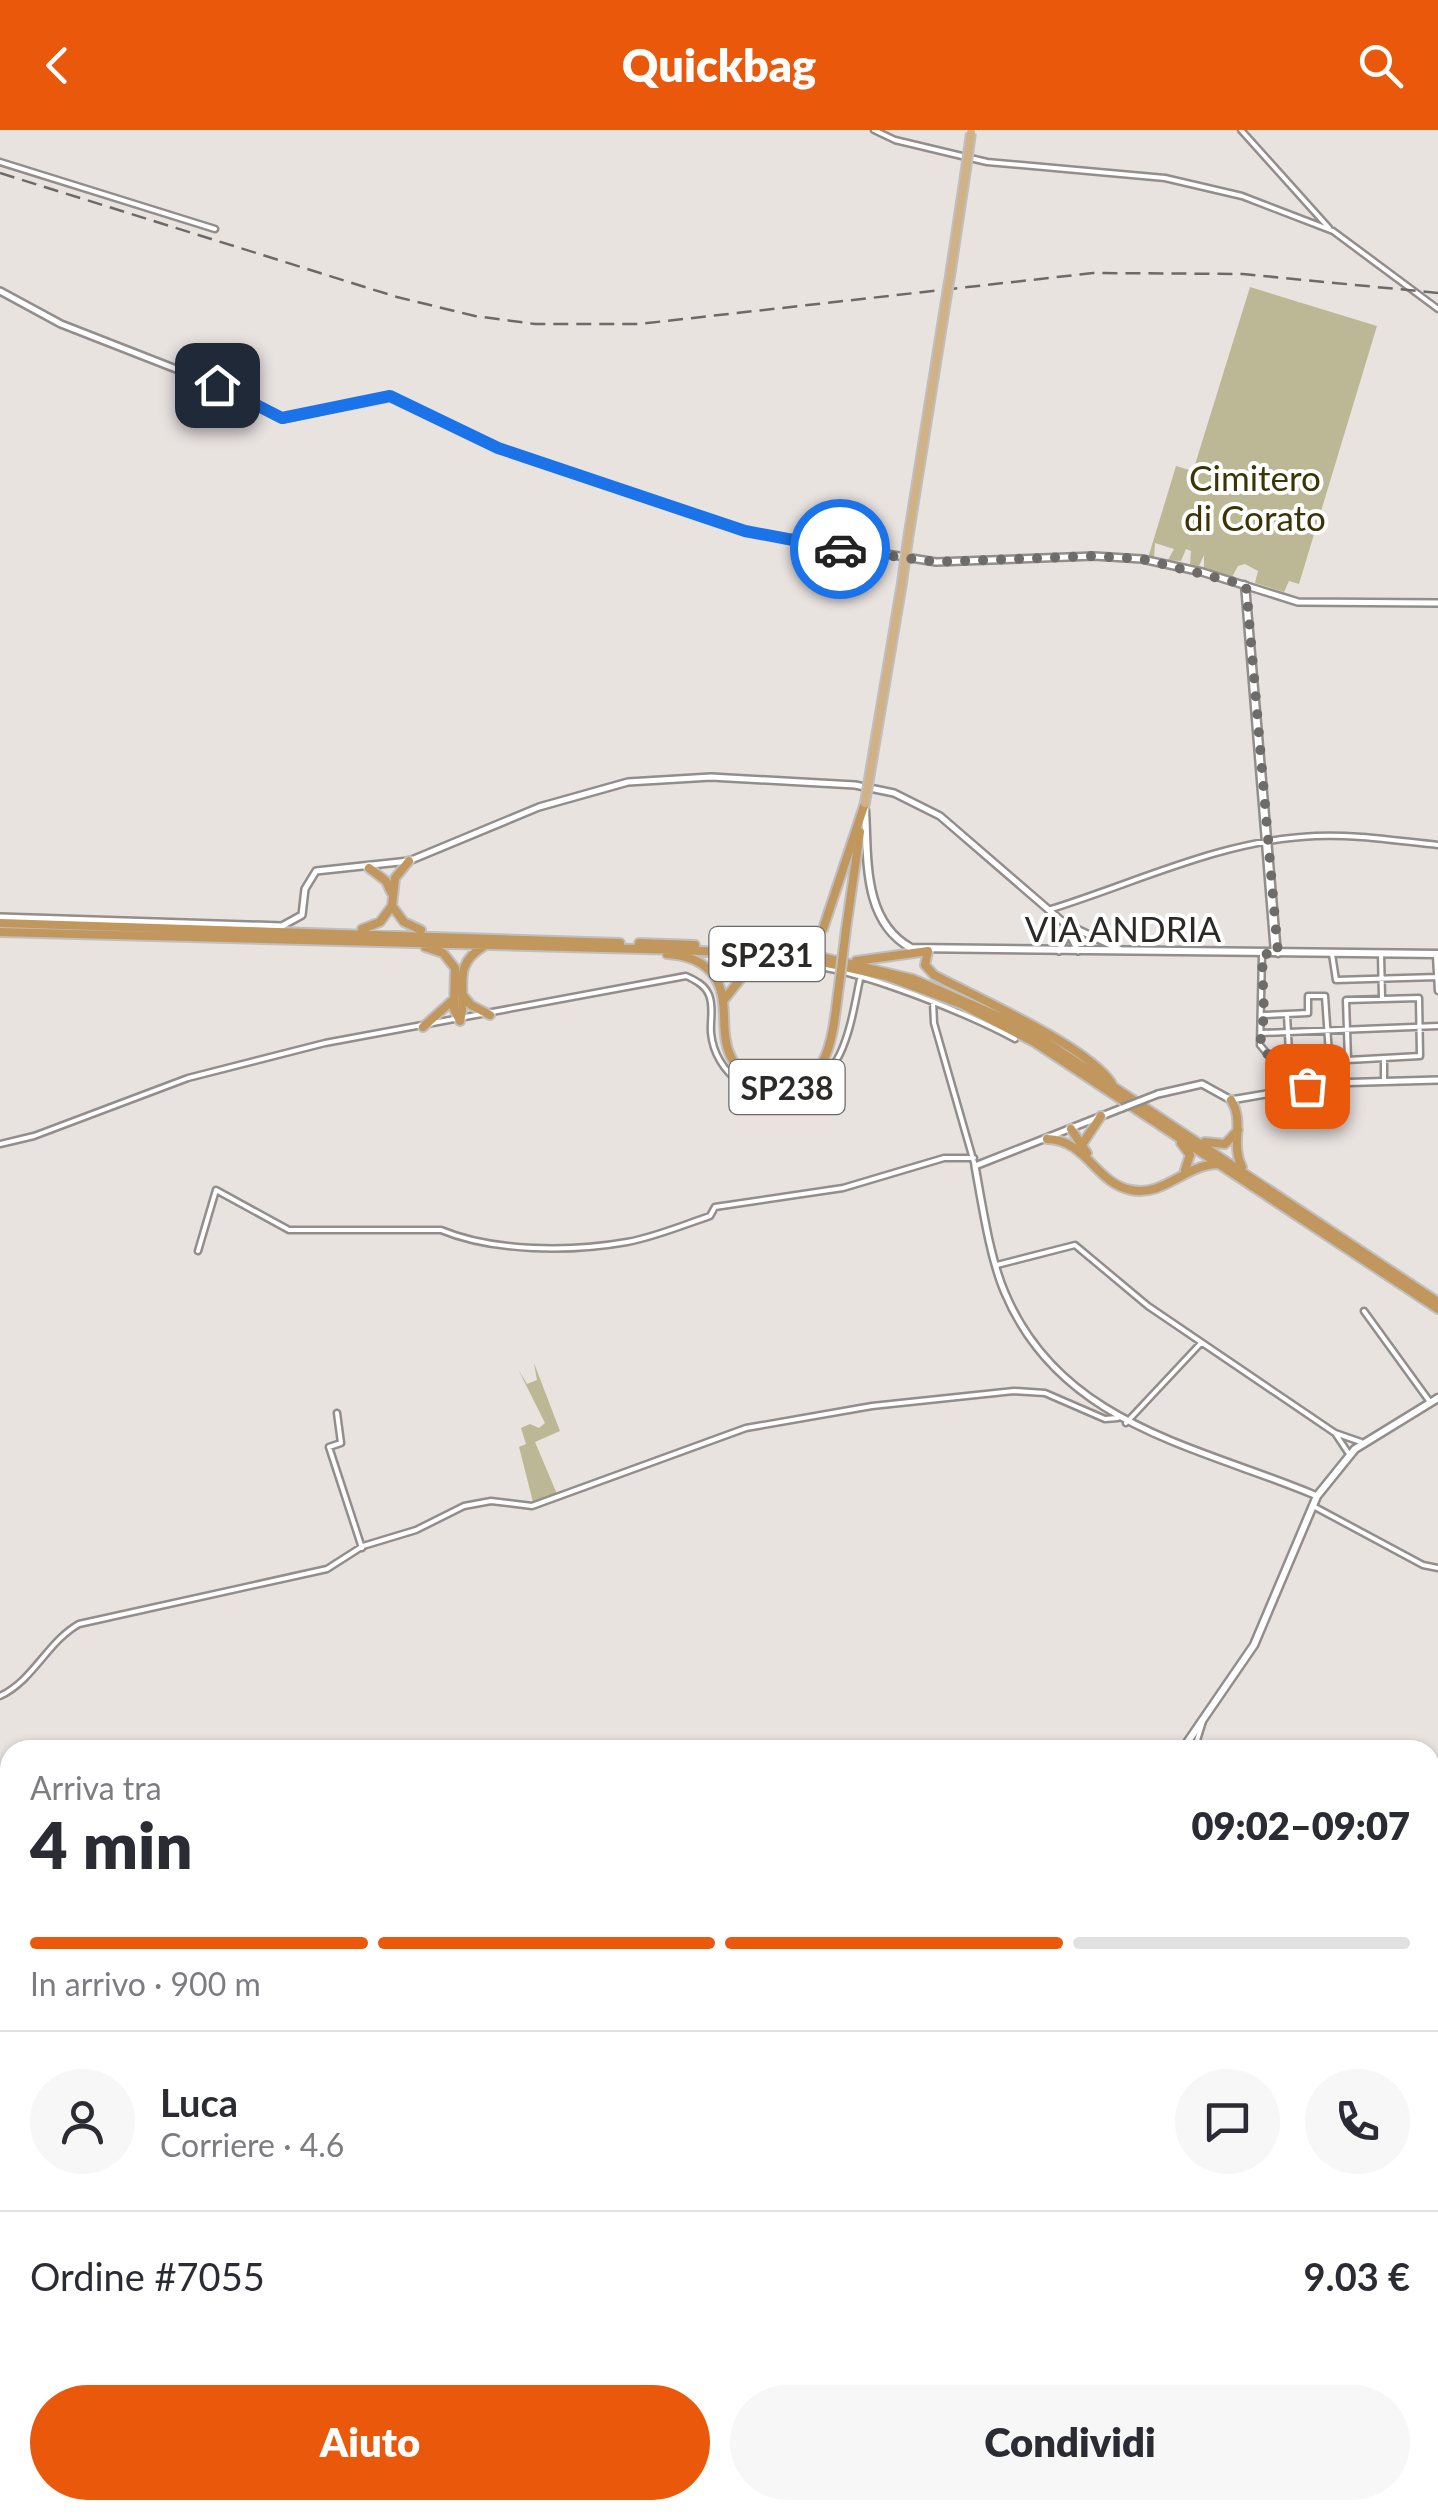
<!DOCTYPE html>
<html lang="it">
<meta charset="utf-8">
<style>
body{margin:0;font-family:Lato,sans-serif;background:#f7f7f7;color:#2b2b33;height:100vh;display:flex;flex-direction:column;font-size:38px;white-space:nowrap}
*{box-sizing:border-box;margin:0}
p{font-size:32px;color:#7c7c81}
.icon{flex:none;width:55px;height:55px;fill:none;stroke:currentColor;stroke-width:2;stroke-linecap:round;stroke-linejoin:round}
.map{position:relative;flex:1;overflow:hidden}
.sheet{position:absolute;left:0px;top:1610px;width:1440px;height:780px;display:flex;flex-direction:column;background:#fff;border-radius:30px 30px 0 0;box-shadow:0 2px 8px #0004}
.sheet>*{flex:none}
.pin{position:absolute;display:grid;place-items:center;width:85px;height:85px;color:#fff;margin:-42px;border-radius:20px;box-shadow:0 5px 15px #0006}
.courier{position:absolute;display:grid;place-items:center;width:100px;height:100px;margin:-50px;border:8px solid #1a73e8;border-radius:50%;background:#fff;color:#222;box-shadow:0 2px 12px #0007}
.headline em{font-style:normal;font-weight:800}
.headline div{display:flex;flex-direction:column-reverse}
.headline{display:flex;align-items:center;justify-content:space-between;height:170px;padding:0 30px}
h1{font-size:65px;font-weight:800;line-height:75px}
.bar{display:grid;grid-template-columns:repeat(4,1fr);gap:15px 10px;align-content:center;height:120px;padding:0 30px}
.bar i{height:12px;border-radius:8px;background:#e1e1e2}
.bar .current{background:#ea580c}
.bar p{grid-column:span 4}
.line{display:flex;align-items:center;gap:25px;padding:0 30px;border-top:2px solid #e1e1e2}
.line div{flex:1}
.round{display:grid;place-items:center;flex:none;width:105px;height:105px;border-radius:52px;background:#f7f7f7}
.button{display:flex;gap:20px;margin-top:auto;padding:20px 30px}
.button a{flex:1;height:115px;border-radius:60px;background:#ea580c;color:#fff;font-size:40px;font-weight:800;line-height:115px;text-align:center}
.button a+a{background:#f7f7f7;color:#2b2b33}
header{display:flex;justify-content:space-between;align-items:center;height:130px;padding:0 30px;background:#ea580c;color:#fff;font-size:45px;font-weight:800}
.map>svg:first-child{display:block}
</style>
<header><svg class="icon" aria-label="back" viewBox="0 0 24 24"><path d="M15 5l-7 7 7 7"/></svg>Quickbag<svg class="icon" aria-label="search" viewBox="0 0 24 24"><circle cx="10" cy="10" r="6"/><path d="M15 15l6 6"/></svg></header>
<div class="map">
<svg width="1438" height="2390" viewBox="0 0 1438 2390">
<rect width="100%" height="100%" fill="#e9e3e0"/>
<path fill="#bcb794" d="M 1250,157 L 1377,196 L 1299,454 L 1289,451 L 1284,462 L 1255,453 L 1258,441 L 1245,434 L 1238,436 L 1232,447 L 1204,438 L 1204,425 L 1199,436 L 1190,434 L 1191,421 L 1186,419 L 1181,431 L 1168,430 L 1174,419 L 1155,413 L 1154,429 L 1148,428 L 1176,336 L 1193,341 Z
M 534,1233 L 560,1301 L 535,1312 L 557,1364 L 533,1372 L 519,1317 L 526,1314 L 521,1298 L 530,1294 L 539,1298 L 545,1293 L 518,1239 L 527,1254 L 537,1250 Z"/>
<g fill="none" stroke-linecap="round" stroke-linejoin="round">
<defs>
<path id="minor" d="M 874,0 L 895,10 L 987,32 L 1165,48 L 1242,66 L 1333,101 L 1438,179
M 1241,0 L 1329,98
M 0,32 L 215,99
M 1244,454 L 1274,823
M 1246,455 L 1278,824
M 1048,780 C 1136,753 1221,710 1315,706 C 1355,704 1398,711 1438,715
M 1262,824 L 1260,915 L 1274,932 L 1307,956
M 1332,824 L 1336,850 L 1437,847
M 1381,824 L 1382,868
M 1436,826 L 1438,861
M 772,847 L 772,837 C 822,821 969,884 1015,909
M 1419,868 L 1420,926 L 1348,930 L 1346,870 Z
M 933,872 L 934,893 L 975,1036
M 1287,884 L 1289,923
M 1264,885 L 1308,883 L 1308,866 L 1325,866 L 1331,953
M 1261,903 L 1438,896
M 1269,924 L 1329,922
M 1384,951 L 1384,929
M 0,1014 L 34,1006 L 188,948 L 325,913 L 686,846 C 695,850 705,855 709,865 C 714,877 710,890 711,903 C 715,944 755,973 795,963 C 845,951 851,891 860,849
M 198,1121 L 216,1060 L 289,1100 L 441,1100 C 494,1122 571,1122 627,1112 C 655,1107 683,1095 710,1086 L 715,1077 L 843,1058 L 944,1028 L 974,1028
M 997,1135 L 1075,1115 L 1148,1176 L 1335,1303 L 1361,1312
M 1364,1181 L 1430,1272
M 337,1283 L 341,1313 L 329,1317 L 362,1418
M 1126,1293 L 1201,1213
M 1335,1303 L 1349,1324
M 1315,1377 L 1423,1435 L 1438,1438
M 0,1566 C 34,1550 47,1512 79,1494 L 327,1439 L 363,1416 L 416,1400 L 464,1376 L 491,1371 L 532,1376 L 746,1298 L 872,1276 L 1014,1261 L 1045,1263 L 1105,1289 L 1118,1288
M 1194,1620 L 1204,1588
M 0,1665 L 10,1667
M 1430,1730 L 1438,1729
M 1430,2361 L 1438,2370
M 531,2380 L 561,2390
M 1187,2380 L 1281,2380
M 1294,2380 L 1315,2384 L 1319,2380
M 438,2390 L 479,2380
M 677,2390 L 696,2380
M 1118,2390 L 1155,2380"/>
<path id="tertiary" d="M 0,161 L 61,194 L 217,255 L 282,289 L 390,266 L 498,318 L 745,401 L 936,432 L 1094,426 L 1142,429 L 1202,442 L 1298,472 L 1438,473
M 0,787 L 282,796 L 302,785 L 305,759 L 316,741 L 409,731 L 539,677 L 628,652 L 711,647 L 855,655 L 894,663 L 940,686 L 1064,793 L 1119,819
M 1065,795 L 1078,821
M 1059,821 L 1069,801
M 1158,964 L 1202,954 L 1231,970 L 1331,953 L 1438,950
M 1122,978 L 975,1036 C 982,1074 990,1129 1005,1163 C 1061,1296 1199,1316 1317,1366"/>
<path id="secondary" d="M 865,680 C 868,728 862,791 911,818 L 1438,824
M 1182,1620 L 1254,1515 L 1317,1366 L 1355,1319 L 1438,1268
M 0,2138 L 10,2133"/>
<path id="primary" d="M 950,146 L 965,46
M 908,409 L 947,164
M 870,643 L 902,453"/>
<path id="trunk" d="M 409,731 L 395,748 L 392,776 L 404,792 L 421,800
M 369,738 L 386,751 L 391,762
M 0,793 L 620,813
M 362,799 L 380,792 L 392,776
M 846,799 L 860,702
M 0,802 L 682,820 L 795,826 L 886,846 L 961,874 L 1034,912 L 1438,1179
M 639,813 L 695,815
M 425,817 L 443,823 L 455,838 L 454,879 L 460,891
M 778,820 L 803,818 L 823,799 L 865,673
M 804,823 L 913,849 L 1025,898 L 1438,1172
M 667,824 C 685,825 703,830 714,846 C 731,870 718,901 731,927 C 739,944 754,955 773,957 C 832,964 833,898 839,856
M 856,831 L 928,821 L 925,835 L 934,845 C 974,866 1091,918 1112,954
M 462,864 L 471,875 L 490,885
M 723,871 L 750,837 L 775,828
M 460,891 C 469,859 449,837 484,816
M 423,897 L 453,870
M 1231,970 C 1245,992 1230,1015 1242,1037
M 1071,999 L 1087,1023
M 1047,1009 C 1087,1010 1095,1053 1131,1060 C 1165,1067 1185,1034 1219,1034
M 1205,1012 L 1225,1014 L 1238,1000
M 1083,1013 L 1101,986
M 1181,1013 L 1190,1025 L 1185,1040"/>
</defs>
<use href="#minor" stroke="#938d8b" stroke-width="9"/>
<use href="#tertiary" stroke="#938d8b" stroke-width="10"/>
<use href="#secondary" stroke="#938d8b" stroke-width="11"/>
<use href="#primary" stroke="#c0bfbf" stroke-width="12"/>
<use href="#trunk" stroke="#c0bfbf" stroke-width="12"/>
<use href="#minor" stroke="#fff" stroke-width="4"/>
<use href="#tertiary" stroke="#fff" stroke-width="5"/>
<use href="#secondary" stroke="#fff" stroke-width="6"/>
<use href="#primary" stroke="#d1b186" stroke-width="8"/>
<use href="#trunk" stroke="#c2975e" stroke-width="8"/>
<path stroke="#6d6967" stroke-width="2.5" stroke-dasharray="15 8" stroke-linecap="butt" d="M 0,43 L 397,167 L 475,186 L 535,194 L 639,194 L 1093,143 L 1243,144 L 1438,163"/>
<defs>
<path id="tertiary-bridge" d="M 1122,978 L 1158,964"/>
<path id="primary-bridge" d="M 965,46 L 971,3
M 947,164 L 950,146
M 902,453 L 908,409
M 865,673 L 870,643"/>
<path id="trunk-bridge" d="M 839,856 L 846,799"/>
</defs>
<use href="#tertiary-bridge" stroke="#938d8b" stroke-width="10" stroke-linecap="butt"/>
<use href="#primary-bridge" stroke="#c0bfbf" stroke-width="12" stroke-linecap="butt"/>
<use href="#trunk-bridge" stroke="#c0bfbf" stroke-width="12" stroke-linecap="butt"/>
<use href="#tertiary-bridge" stroke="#fff" stroke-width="5"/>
<use href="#primary-bridge" stroke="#d1b186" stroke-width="8"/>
<use href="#trunk-bridge" stroke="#c2975e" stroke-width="8"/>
</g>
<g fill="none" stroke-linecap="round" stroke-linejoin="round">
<path stroke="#6e6b69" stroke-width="10" stroke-dasharray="0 18" d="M 840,419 L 936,432 L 1094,426 L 1142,429 L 1246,455 L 1278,824 L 1262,824 L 1264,885 L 1260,915 L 1274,932 L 1307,956"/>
<path stroke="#1a73e8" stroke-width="12" d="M 217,255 L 282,288 L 390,266 L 498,318 L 745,401 L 840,419"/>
</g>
<g text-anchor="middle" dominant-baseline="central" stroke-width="8" stroke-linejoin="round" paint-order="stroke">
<g fill="#fff" stroke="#6b6a69" stroke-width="2.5">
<rect x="709.5" y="797" width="115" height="54" rx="8"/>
<rect x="729.5" y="930" width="115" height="54" rx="8"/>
</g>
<g font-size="32" font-weight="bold" fill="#2c2a29">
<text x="767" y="824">SP231</text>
<text x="787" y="957">SP238</text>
</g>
<g font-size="35" fill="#3b3405" stroke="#fff">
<text x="1255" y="347">Cimitero<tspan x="1255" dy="40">di Corato</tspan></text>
</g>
<g font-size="35" fill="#2c2a29" stroke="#fff">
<text x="1123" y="798">VIA ANDRIA</text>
</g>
</g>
</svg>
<div class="pin" style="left:1307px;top:956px;background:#ea580c"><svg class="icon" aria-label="bag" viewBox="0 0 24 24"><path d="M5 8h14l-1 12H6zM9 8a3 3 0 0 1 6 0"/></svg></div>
<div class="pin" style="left:217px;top:255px;background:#1f2937"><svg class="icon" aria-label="home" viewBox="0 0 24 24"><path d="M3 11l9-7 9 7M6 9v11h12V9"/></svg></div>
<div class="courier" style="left:840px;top:419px"><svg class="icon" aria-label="car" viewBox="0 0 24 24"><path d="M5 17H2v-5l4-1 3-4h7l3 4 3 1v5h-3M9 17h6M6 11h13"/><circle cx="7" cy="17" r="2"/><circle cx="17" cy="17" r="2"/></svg></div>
<section class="sheet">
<div class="headline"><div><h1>4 min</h1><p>Arriva tra</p></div><em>09:02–09:07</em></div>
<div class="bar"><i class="current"></i><i class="current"></i><i class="current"></i><i></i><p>In arrivo · 900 m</p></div>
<div class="line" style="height:180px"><a class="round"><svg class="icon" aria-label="person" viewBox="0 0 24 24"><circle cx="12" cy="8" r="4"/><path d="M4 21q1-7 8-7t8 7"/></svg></a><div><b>Luca</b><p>Corriere · 4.6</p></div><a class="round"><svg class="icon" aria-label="chat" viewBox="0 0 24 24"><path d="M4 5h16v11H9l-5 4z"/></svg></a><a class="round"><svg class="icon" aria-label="phone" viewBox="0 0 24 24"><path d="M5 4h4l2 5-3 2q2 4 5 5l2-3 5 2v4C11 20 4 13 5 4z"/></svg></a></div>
<div class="line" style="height:130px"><div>Ordine #7055</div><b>9.03 €</b></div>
<div class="button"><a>Aiuto</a><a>Condividi</a></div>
</section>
</div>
